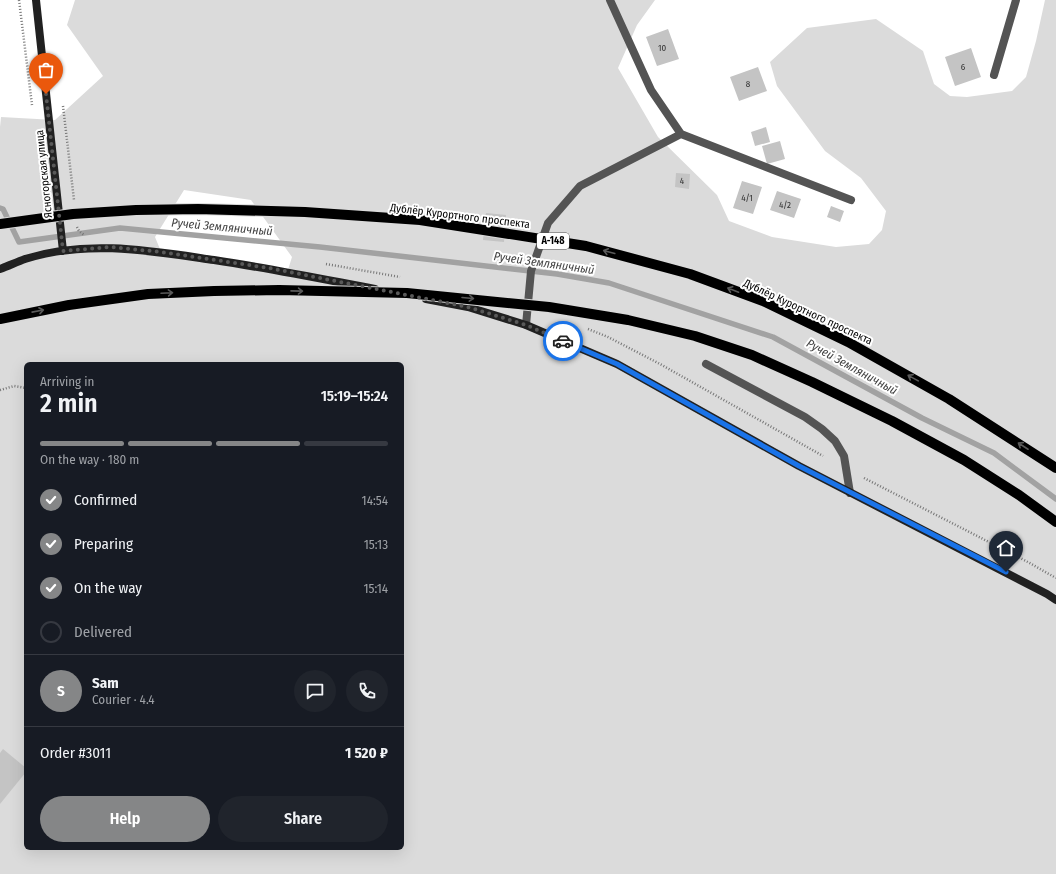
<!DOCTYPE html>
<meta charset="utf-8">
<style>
body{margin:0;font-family:"Fira Sans Condensed",sans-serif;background:#20242c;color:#f1f3f6;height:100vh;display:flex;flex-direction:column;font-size:15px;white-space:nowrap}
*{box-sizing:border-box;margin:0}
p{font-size:13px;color:#9ea1a6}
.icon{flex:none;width:22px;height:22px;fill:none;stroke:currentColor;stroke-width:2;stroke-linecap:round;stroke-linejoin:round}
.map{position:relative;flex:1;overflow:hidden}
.details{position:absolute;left:24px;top:362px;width:380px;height:488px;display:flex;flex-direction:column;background:#171b24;border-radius:6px;box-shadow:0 4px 16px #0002}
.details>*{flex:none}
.pin{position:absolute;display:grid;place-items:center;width:34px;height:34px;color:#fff;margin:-41px -17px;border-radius:50% 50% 50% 0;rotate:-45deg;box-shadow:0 0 4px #0007}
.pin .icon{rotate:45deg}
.courier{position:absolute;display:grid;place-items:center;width:40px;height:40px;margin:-20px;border:3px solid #1a73e8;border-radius:50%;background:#fff;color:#222;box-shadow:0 1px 5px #0007}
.head em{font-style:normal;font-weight:600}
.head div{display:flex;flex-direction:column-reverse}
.head{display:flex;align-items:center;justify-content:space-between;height:68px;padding:0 16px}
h1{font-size:26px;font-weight:600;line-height:30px}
.bar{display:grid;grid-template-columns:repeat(4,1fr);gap:6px 4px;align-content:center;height:48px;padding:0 16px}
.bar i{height:5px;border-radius:3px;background:#363941}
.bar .on{background:#858687}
.bar p{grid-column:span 4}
.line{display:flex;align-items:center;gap:10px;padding:0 16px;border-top:1px solid #363941}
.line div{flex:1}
.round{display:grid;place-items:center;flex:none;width:42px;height:42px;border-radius:21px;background:#20242c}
ol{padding:0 16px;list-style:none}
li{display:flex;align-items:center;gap:12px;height:44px}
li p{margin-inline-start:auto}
li .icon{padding:4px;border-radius:50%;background:#858687;color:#fff;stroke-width:4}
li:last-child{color:#9ea1a6}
li i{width:22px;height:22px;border:2px solid #363941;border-radius:50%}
.button{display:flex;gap:8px;margin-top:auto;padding:8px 16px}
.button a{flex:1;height:46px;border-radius:24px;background:#858687;color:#fff;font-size:16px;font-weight:600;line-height:46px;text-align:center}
.button a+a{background:#20242c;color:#f1f3f6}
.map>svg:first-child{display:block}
</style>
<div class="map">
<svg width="1056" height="874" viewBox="0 0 1056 874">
<rect width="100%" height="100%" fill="#fff"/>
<path fill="#dbdbdb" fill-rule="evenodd" d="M 75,0 L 655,0 L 637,25 L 618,68 L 658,137 L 717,195 L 729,221 L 772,237 L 836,247 L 869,244 L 882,230 L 886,211 L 861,178 L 825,151 L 777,86 L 770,62 L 807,28 L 876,19 L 923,51 L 934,84 L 950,96 L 967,97 L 1012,91 L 1026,77 L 1036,41 L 1045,0 L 1056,0 L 1056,874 L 0,874 L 0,127 L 1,117 L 55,120 L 103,76 L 67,25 ZM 184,190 L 251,200 L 292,257 L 287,273 L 162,254 L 155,237 ZM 26,364 L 402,364 L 402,848 L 26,848 Z"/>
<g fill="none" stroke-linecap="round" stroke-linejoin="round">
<path stroke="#a2a2a2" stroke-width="5.5" d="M 0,208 L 3,209 L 19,242 L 120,228 L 320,247 L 557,274 L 609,283 L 773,337 L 922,418 L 994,453 L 1056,499"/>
</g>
<path fill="#c4c4c4" d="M 668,29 L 679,59 L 657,66 L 646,37 Z
M 971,48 L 981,77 L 955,86 L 945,57 Z
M 758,67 L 767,91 L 739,101 L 730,77 Z
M 766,127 L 770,142 L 755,146 L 751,132 Z
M 780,141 L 785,159 L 767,164 L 762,146 Z
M 676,173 L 690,174 L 689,189 L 675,187 Z
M 742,181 L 762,187 L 753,214 L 733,208 Z
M 777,191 L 801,199 L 794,218 L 770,210 Z
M 831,206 L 844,211 L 840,222 L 827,217 Z
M 486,213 L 506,215 L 504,242 L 483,240 Z
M 3,749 L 26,768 L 26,772 L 0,804 L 0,753 Z"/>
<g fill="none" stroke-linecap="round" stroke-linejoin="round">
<path stroke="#767676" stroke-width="2.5" stroke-dasharray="1 2" stroke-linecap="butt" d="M 19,0 L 32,105
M 63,106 L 74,200
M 77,227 L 79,231 L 84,235
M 326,264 L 400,277
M 588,329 L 608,337 L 660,364 L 823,456
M 0,390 L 14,386 L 26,388
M 864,478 L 1026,561 L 1056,578"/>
<path stroke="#545454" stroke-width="8" d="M 610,0 L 651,90 L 681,134 L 851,200
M 994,75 L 1016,0
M 526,325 L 531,271 L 548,223 L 580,186 L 681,134
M 706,364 L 805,417 L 822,429 L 835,441 L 844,456 L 850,493"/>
<path stroke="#212121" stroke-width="8" d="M 36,0 L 63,251
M 0,269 C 8,266 17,262 25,259 C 87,239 152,251 214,260 C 268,268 322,279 375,289
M 426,299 L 468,307 L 526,325 L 617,364 L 799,466 L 1047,594 L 1056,600"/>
<defs>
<path id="primary-bridge" d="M 0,224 L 73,214 L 136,210 L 198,209 L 305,212 L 420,220 L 586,246 L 690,274 L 763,301 L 848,342 L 949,399 L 1056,468
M 0,319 L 69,305 L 148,294 L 214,291 L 279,290 L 407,293 L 549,307 L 628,320 L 695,336 L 752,355 L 812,382 L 892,421 L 964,460 L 1019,495 L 1056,522"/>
</defs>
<use href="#primary-bridge" stroke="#dbdbdb" stroke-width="12" stroke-linecap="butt"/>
<use href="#primary-bridge" stroke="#000" stroke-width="10"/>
</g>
<defs><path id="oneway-shaft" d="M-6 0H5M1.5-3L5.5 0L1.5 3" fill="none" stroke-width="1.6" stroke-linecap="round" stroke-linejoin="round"/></defs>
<g stroke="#595959">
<use href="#oneway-shaft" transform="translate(609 252) rotate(-165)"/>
<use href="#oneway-shaft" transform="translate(733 290) rotate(-159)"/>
<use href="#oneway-shaft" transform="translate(297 291) rotate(1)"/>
<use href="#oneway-shaft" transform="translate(167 293) rotate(-3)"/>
<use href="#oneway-shaft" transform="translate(468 298) rotate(5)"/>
<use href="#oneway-shaft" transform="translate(38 311) rotate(-11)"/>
<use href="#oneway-shaft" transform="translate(913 378) rotate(-151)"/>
<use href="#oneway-shaft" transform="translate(1023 446) rotate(-147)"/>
</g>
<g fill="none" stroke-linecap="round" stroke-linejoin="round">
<path stroke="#595959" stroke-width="4" stroke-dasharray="0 7.2" d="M 46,94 L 63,251 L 110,247 L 161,252 L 269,268 L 468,307 L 526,325 L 563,341"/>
<path stroke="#1a73e8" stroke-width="5" d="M 563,341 L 617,364 L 799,466 L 1006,572"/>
</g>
<g text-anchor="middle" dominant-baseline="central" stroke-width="4" stroke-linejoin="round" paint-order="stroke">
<g font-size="9" fill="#313131">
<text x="662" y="48">10</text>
<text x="963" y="67">6</text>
<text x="748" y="84">8</text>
<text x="682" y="181">4</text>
<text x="747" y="198">4/1</text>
<text x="785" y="205">4/2</text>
</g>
<rect fill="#fff" stroke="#4c4c4c" stroke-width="1" x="537" y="233" width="32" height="16" rx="3"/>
<g font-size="10" font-weight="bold" fill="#000">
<text x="553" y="241">А-148</text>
</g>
<g font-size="11" fill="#000" stroke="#fff">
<text transform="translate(44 174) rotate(-96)">Ясногорская улица</text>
<text transform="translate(460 216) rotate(7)">Дублёр Курортного проспекта</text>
<text transform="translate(808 312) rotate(25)">Дублёр Курортного проспекта</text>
</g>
<g font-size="12" font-style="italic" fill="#434343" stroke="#fff">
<text transform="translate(222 227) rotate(5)">Ручей Земляничный</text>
<text transform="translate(544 263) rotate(8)">Ручей Земляничный</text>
<text transform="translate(852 367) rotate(29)">Ручей Земляничный</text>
</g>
</g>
</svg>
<div class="pin" style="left:46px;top:94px;background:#ea580c"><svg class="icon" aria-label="bag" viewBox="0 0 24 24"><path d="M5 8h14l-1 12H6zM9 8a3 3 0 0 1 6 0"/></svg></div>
<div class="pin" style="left:1006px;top:572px;background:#1f2937"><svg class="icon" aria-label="home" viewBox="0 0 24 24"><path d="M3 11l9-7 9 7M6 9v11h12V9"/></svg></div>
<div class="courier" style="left:563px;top:341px"><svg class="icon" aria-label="car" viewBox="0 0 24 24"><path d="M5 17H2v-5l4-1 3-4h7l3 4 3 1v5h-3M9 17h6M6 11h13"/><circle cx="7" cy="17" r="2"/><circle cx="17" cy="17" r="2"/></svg></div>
<section class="details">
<div class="head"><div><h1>2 min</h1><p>Arriving in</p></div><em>15:19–15:24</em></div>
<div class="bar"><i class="on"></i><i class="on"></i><i class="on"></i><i></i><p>On the way · 180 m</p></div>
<ol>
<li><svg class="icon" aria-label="check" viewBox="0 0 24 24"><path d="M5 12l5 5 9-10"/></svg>Confirmed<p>14:54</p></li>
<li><svg class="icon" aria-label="check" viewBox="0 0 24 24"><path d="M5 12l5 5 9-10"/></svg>Preparing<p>15:13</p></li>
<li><svg class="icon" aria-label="check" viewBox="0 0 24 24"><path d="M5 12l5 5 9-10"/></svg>On the way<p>15:14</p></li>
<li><i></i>Delivered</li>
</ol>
<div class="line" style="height:72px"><b class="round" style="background:#858687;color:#fff">S</b><div><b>Sam</b><p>Courier · 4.4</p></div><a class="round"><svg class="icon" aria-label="chat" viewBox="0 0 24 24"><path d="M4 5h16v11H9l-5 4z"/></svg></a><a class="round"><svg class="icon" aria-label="phone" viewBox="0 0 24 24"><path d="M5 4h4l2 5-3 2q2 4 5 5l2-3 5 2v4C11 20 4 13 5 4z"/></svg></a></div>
<div class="line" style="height:52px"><div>Order #3011</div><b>1 520 ₽</b></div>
<div class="button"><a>Help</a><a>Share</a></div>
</section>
</div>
